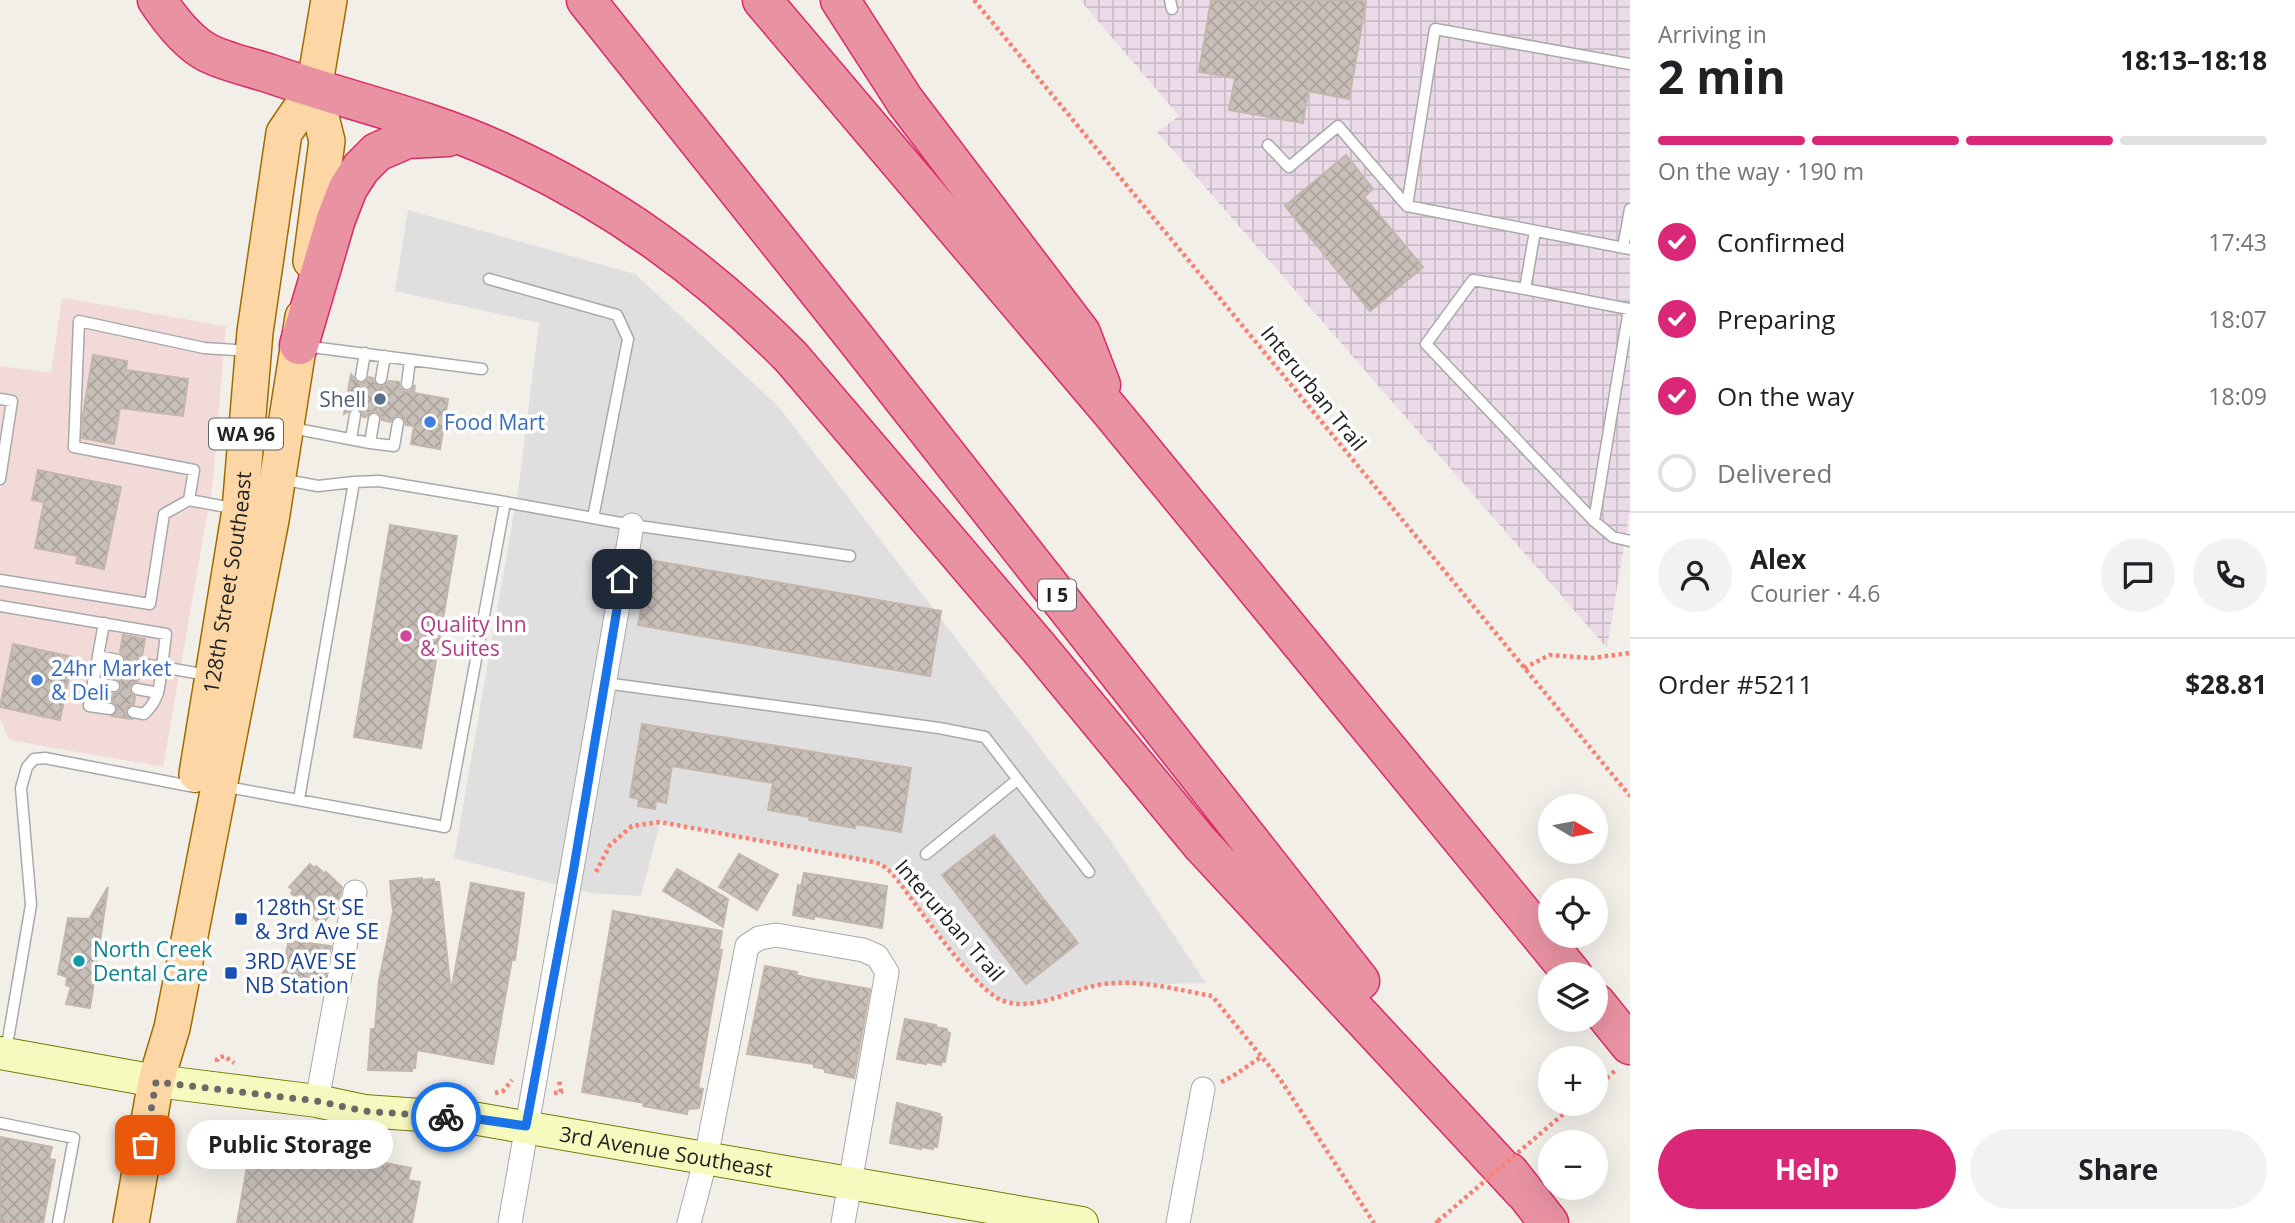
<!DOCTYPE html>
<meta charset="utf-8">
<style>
body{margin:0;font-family:"Open Sans",sans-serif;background:#f2f2f2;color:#202124;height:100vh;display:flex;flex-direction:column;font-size:26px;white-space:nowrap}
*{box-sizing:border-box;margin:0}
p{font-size:23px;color:#757577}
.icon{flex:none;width:38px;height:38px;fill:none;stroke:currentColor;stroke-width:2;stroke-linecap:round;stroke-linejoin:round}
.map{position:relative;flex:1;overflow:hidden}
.details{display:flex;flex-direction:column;background:#fff;width:665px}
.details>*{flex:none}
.needle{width:46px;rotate:100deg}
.controls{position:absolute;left:1538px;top:794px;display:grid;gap:14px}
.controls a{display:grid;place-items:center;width:70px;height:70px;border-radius:50%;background:#fff;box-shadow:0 7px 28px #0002;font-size:35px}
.pin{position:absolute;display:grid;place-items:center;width:60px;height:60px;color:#fff;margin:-30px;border-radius:14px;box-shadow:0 4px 10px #0006}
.courier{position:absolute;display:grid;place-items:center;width:70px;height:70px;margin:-35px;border:5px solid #1a73e8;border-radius:50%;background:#fff;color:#222;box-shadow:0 2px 9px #0007}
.bubble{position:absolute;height:49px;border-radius:24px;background:#fff;box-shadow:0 7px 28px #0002;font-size:23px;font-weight:700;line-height:49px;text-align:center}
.headline em{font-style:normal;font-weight:700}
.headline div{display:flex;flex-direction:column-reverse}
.headline{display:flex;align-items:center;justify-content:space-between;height:119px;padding:0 28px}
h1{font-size:46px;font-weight:700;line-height:52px}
.bar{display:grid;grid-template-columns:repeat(4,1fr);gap:10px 7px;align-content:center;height:84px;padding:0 28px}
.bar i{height:9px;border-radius:5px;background:#e0e0e0}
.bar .active{background:#db2777}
.bar p{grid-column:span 4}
.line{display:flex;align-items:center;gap:18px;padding:0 28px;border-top:2px solid #e0e0e0}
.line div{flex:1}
.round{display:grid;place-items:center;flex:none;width:74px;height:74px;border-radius:37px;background:#f2f2f2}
ol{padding:0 28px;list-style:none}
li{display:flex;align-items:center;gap:21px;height:77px}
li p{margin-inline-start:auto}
li .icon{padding:7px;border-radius:50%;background:#db2777;color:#fff;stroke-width:4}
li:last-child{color:#757577}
li i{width:38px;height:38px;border:4px solid #e0e0e0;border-radius:50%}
.primary-button{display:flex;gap:14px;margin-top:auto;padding:14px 28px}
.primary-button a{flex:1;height:80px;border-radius:42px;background:#db2777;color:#fff;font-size:28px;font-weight:700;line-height:80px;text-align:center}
.primary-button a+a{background:#f2f2f2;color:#202124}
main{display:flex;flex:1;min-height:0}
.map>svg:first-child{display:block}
</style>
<main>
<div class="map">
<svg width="1630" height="1223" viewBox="0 0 1630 1223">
<defs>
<pattern id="industrial-grid" width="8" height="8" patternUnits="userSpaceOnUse" patternTransform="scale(1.75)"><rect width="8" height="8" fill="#ebdbe8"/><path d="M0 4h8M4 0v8" fill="none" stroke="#c9bcc7"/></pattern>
<pattern id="building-cross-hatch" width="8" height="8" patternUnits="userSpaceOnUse" patternTransform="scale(1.75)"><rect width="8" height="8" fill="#c7bfb8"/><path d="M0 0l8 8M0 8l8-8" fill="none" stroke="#aba49e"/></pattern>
</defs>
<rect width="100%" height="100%" fill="#f2efe9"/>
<path fill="#e0dfdf" d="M 408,210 L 635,274 L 778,406 L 1109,838 L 1206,983 L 1092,986 L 1027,1005 L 1001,1000 L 980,985 L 892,874 L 881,864 L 660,822 L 641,896 L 590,893 L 454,858 L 519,484 L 539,323 L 395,291 Z"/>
<path fill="#f2dad9" d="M 62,298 L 226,326 L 213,482 L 163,767 L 9,740 L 0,717 L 0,366 L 51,373 Z"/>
<path fill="url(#industrial-grid)" d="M 1080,0 L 1630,0 L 1630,510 L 1607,648 L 1157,132 L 1179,116 Z"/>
<path fill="url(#building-cross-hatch)" stroke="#c4b6ab" stroke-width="2" d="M 1211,0 L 1354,0 L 1366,2 L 1349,99 L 1308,91 L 1303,123 L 1229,110 L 1235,78 L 1199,72 Z
M 1346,155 L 1373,189 L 1364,197 L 1423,267 L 1370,311 L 1285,206 Z
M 93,355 L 127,361 L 126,370 L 188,379 L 183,416 L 120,408 L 114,444 L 82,438 L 83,414 Z
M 351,374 L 359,384 L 364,383 L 369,377 L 373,378 L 374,382 L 379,387 L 384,386 L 389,381 L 399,382 L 400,388 L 405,392 L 411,391 L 415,385 L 414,393 L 448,399 L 440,449 L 411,444 L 414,426 L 406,425 L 405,420 L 400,415 L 395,416 L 390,422 L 382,420 L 381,416 L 376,411 L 371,412 L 366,417 L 363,417 L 360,409 L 356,407 L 344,414 Z
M 38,470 L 121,487 L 104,569 L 76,563 L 78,556 L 35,548 L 44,502 L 32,500 Z
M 390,525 L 457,536 L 421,748 L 354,737 Z
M 650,560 L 941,611 L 930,676 L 638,625 Z
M 123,635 L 145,639 L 142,656 L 137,657 L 133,662 L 134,668 L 140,672 L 138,681 L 132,683 L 129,688 L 131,694 L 135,697 L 134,704 L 130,705 L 125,710 L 126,715 L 131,719 L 112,716 L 118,709 L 115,703 L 111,701 L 113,694 L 119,692 L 122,687 L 120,681 L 115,678 L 117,668 L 123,666 L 126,661 L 124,655 L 120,652 Z
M 13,644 L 73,657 L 60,720 L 0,707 Z
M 642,724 L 911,768 L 901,832 L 856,824 L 855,828 L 809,820 L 810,817 L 768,810 L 773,783 L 672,766 L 666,803 L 656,801 L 655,809 L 638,806 L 639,799 L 630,797 Z
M 994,835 L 1078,943 L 1026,984 L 942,875 Z
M 739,854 L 778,875 L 757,910 L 719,887 Z
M 310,864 L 314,868 L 316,866 L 325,874 L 326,872 L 342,887 L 338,906 L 321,925 L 298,903 L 299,901 L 291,893 L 293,890 L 289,887 Z
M 677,869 L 728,899 L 723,927 L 663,891 Z
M 804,873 L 887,886 L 882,928 L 814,916 L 814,919 L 793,915 L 798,885 L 801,887 Z
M 422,878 L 422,880 L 434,879 L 434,882 L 439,882 L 451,992 L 471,883 L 524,893 L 515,960 L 512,959 L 493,1064 L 417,1050 L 415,1068 L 412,1068 L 412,1071 L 368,1070 L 371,1029 L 375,1029 L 379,981 L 393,912 L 390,881 Z
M 108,887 L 90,1008 L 66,1004 L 71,987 L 66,985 L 67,977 L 58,974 L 68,918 L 89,919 Z
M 613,911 L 722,931 L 719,950 L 722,950 L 698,1088 L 703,1089 L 699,1108 L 688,1109 L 687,1114 L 643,1106 L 644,1103 L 582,1092 Z
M 292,941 L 331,946 L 324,987 L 297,981 L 297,979 L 286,976 L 286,973 L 283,973 L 288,944 L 292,944 Z
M 765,966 L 797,972 L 796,975 L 808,978 L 870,989 L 854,1078 L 825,1072 L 825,1069 L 814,1067 L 814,1064 L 747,1054 Z
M 905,1019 L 936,1025 L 935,1027 L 947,1029 L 947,1032 L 950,1033 L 945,1062 L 942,1061 L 941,1065 L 926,1062 L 926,1064 L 897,1059 Z
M 897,1103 L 940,1114 L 939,1117 L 942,1117 L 937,1147 L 933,1146 L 933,1149 L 921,1147 L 921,1149 L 890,1143 Z
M 0,1137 L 52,1147 L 49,1159 L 55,1160 L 43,1223 L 0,1223 Z
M 256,1140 L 310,1150 L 309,1156 L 315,1157 L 314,1163 L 357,1171 L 359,1158 L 411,1168 L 408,1180 L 420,1182 L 412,1223 L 237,1223 L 251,1145 L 254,1146 Z"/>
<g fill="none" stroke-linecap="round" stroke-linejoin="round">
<defs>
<path id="lane" d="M 1170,0 L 1172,9
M 1268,145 L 1289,167 L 1338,126 L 1407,206 L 1630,249
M 1407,206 L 1435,29 L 1630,64
M 1535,231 L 1525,289 L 1629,309 L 1594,521 L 1613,537 L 1630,541
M 1623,248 L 1630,209
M 489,279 L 617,315 L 628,339 L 593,518
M 1525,289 L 1473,280 L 1426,344 L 1594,521
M 304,346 L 482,369
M 361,376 L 365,353
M 381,379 L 385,356
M 407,384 L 410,360
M 0,399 L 12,401 L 0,479
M 292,428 L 370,443 L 374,419
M 351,439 L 355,415
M 370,443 L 394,446 L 398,423
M 280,479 L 318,486 L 354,482
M 505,502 L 632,525 L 850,556
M 237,509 L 189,500 L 194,470 L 74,447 L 79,321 L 204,348 L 251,351
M 0,580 L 150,604 L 164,514 L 189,500
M 0,606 L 166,634 L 162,667 L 207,675
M 104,623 L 89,706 L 110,709
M 98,656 L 118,660
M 93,682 L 114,686
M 605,683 L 939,728 L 985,737 L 1089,872
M 137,689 L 158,693
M 133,712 L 144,714 C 160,699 159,688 162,667 L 141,664
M 222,786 L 445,827 L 505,502 L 379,481 L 354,482 L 299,799
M 926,854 L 1017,780
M 6,1051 L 31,905 L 21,788 L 27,767 L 34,759 L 45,758 L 195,787
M 0,1123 L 74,1138 L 58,1223"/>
<path id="street" d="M 317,1101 L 355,892
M 510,1223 L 632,525
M 689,1223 L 706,1158 L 747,946 L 759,938 L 776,935 L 863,950 L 877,956 L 887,972 L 843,1223
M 1178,1223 L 1203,1089"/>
<g id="secondary">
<path id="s1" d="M 0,1053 L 156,1081 L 317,1101 L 364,1111 L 478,1119 L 1082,1223"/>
</g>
<g id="primary">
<path d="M 311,261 L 327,141 L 314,89"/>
<path id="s2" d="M 197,774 L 240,510 L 255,332 L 284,133 L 314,89 L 329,0"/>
<path d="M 131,1223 L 156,1081 L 172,1028 L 271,520 L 303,317"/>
</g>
<path id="highway" d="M 157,0 C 169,18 188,43 208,53 C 226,62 249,67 268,73 C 345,100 425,117 499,151 C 612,202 704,269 791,357 L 1039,648 L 1200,843 L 1524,1192
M 586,0 L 856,339 L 1360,981
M 762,0 L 1112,413 L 1573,975
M 840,0 L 905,101 L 1081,333 L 1101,385
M 299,345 L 336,219 L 348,188 L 361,168 L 377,152 L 407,139 L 448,137
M 1596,1003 L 1630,1045
M 1509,1172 L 1549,1223"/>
</defs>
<use href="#lane" stroke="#a9a9a9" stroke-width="13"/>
<use href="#street" stroke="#a9a9a9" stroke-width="25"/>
<use href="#secondary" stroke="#707d05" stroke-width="34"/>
<use href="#primary" stroke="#a06b00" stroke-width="38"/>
<use href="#highway" stroke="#dc2a67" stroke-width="41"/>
<path stroke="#fa8072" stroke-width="4.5" stroke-dasharray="3.5 3.5" stroke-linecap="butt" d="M 974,0 L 1630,796
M 1524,668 L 1550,655 L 1592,658 L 1630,653
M 596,872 L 610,845 L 632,826 L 660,822 L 869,861 L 881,864 L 892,873 C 915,902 972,987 1001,1000 C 1029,1012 1062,994 1089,987 C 1129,976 1173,989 1212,996 L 1280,1079 L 1374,1223
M 217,1062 L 217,1059 L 224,1056 L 234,1063
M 1221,1082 L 1233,1076 L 1261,1057
M 1596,1087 L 1616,1070
M 495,1093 L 503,1091 L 512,1080
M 554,1093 L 561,1092 L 559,1080
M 1436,1223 L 1438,1221"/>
<use href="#lane" stroke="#fff" stroke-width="10"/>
<use href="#street" stroke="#fff" stroke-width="23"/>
<use href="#secondary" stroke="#f7fabf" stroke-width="32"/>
<use href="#primary" stroke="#fcd6a4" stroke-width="35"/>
<use href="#highway" stroke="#e892a2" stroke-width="38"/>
<path stroke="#fa8072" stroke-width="4.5" stroke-dasharray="3.5 3.5" stroke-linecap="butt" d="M 1438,1221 L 1575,1104"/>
</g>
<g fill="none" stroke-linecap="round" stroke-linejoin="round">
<path stroke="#6b6a68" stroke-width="7" stroke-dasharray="0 12.6" d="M 145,1145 L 156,1082 L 317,1101 L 364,1111 L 446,1117"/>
<path stroke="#1a73e8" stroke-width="9" d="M 446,1117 L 478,1119 L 526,1126 L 573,873 L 622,579"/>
</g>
<circle fill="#5c6f8a" stroke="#fff" stroke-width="2.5" cx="380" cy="399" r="7"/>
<g fill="#3f7fe0" stroke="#fff" stroke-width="2.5">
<circle cx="430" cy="422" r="7"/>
<circle cx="37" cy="680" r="7"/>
</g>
<circle fill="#d1479c" stroke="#fff" stroke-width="2.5" cx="406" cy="636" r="7"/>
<g fill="#1a4fb4" stroke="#fff" stroke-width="2.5">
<rect x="234" y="912" width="14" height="14" rx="3.5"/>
<rect x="224" y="966" width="14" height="14" rx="3.5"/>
</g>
<circle fill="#0f9aa8" stroke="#fff" stroke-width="2.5" cx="79" cy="961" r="7"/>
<g text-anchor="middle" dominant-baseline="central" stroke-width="7" stroke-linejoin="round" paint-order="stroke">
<g fill="#fff" stroke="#646464" stroke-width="2">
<rect x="209" y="418.5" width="74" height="31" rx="5"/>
<rect x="1038" y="579.5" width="38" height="31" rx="5"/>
</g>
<g font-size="19" font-weight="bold" fill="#222">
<text x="246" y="434">WA 96</text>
<text x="1057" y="595">I 5</text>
</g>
<g font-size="21" fill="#222" stroke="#fff">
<text transform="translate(1314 388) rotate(51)">Interurban Trail</text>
<text stroke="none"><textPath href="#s2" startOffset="194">128th Street Southeast</textPath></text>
<text transform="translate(950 920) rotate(49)">Interurban Trail</text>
<text stroke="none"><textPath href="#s1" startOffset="674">3rd Avenue Southeast</textPath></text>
</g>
<g font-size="21" fill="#4e5e75" stroke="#fff" text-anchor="end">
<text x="366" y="399">Shell</text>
</g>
<g font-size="21" fill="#366cbe" stroke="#fff" text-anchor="start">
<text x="444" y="422">Food Mart</text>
<text x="51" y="668">24hr Market<tspan x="51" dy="24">&amp; Deli</tspan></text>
</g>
<g font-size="21" fill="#b23c85" stroke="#fff" text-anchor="start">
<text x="420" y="624">Quality Inn<tspan x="420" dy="24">&amp; Suites</tspan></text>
</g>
<g font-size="21" fill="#164399" stroke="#fff" text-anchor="start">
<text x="255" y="907">128th St SE<tspan x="255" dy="24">&amp; 3rd Ave SE</tspan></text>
<text x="245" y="961">3RD AVE SE<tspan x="245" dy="24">NB Station</tspan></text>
</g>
<g font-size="21" fill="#0d838f" stroke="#fff" text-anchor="start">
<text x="93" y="949">North Creek<tspan x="93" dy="24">Dental Care</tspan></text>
</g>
</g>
</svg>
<div class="controls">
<a><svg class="needle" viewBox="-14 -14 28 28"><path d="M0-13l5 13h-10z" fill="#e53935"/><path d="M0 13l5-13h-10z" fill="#757577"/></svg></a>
<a><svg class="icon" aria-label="locate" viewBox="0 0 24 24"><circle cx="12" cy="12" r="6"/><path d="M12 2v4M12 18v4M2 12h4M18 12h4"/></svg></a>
<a><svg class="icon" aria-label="layers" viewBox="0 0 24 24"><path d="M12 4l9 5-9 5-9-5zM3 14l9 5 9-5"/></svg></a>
<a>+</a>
<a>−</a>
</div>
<div class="pin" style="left:145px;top:1145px;background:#ea580c"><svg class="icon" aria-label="bag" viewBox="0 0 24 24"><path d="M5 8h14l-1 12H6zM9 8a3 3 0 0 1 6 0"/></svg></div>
<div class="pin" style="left:622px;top:579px;background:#1f2937"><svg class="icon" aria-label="home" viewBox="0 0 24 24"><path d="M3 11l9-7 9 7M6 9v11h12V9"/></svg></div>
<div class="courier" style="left:446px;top:1117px"><svg class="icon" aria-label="bike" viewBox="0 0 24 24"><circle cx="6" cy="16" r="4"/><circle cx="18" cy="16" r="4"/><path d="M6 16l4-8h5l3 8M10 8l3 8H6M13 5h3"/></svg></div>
<div class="bubble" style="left:187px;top:1120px;width:206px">Public Storage</div>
</div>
<section class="details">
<div class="headline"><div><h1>2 min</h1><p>Arriving in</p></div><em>18:13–18:18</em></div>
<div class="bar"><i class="active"></i><i class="active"></i><i class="active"></i><i></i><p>On the way · 190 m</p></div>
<ol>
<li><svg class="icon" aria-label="check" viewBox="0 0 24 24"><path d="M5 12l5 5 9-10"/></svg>Confirmed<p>17:43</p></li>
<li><svg class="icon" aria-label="check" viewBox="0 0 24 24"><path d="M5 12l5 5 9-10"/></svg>Preparing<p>18:07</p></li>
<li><svg class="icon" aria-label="check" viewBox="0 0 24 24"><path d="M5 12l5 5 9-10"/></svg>On the way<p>18:09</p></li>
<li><i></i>Delivered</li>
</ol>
<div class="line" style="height:126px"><a class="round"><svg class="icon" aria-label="person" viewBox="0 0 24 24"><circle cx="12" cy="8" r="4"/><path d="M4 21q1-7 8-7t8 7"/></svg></a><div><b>Alex</b><p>Courier · 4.6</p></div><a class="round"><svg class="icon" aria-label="chat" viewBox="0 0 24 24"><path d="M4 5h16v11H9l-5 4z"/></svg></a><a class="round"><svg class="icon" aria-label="phone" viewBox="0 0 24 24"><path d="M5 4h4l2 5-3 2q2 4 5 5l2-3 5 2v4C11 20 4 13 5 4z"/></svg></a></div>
<div class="line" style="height:91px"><div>Order #5211</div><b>$28.81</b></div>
<div class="primary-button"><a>Help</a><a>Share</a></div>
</section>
</main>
